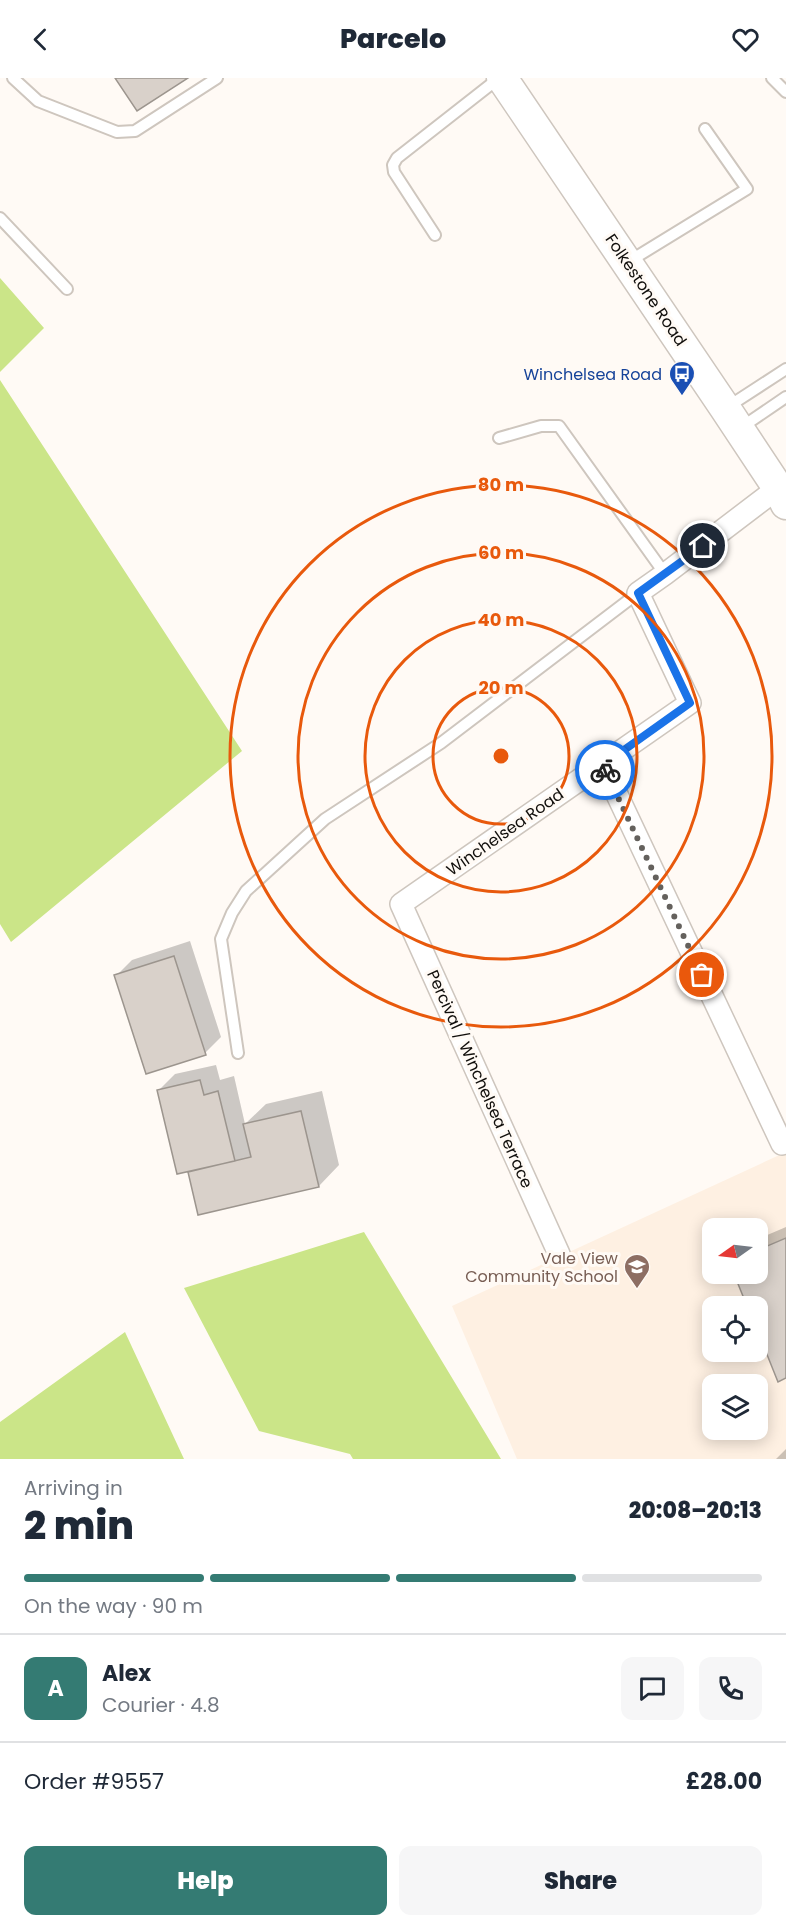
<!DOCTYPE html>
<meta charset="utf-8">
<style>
body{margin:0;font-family:Poppins,sans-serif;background:#f6f6f7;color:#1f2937;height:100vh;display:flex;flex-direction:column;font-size:22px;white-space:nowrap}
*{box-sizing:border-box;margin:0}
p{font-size:20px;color:#747a83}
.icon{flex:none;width:33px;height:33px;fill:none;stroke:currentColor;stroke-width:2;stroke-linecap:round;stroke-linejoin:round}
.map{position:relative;height:1381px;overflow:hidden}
.details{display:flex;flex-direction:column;background:#fff;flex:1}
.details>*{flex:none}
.needle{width:39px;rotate:256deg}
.buttons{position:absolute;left:702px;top:1140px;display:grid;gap:12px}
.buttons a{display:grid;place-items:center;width:66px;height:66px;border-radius:12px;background:#fff;box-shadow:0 3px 15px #0003;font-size:30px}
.pin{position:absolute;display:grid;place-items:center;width:51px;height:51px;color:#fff;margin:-26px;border:3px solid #fff;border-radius:50%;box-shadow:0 2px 6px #0007}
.courier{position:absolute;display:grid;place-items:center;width:60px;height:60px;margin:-30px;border:4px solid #1a73e8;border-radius:50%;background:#fff;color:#222;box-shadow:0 2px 8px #0007}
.head em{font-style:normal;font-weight:800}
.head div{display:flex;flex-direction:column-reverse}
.head{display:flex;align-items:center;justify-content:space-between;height:102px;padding:0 24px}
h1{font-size:39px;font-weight:800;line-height:45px}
.bar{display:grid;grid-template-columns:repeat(4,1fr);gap:9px 6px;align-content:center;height:72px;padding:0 24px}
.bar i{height:8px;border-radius:4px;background:#e0e1e3}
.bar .active{background:#347b73}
.bar p{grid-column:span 4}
.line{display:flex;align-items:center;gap:15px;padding:0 24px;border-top:2px solid #e0e1e3}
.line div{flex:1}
.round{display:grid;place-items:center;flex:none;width:63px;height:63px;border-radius:12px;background:#f6f6f7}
.primary-button{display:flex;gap:12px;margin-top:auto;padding:12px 24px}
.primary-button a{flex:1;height:69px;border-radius:12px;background:#347b73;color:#fff;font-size:24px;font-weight:800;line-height:69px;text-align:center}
.primary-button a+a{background:#f6f6f7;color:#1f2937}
header{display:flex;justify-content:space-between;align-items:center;height:78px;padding:0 24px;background:#fff;font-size:27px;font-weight:800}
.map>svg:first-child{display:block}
</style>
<header><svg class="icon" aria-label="back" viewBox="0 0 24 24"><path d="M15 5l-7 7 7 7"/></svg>Parcelo<svg class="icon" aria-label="heart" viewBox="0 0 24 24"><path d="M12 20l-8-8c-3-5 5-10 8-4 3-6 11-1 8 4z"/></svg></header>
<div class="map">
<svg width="786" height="1381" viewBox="0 0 786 1381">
<rect width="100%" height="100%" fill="#fffaf5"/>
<path fill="#fef0e2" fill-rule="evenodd" d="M 786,1074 L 786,1381 L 517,1381 L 452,1228 ZM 712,1150 L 758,1150 L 758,1196 L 712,1196 ZM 712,1228 L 758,1228 L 758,1274 L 712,1274 ZM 712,1306 L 758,1306 L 758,1352 L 712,1352 Z"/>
<path fill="#cbe588" d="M 0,200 L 44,250 L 0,294 Z
M 0,302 L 242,673 L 11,864 L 0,846 Z
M 364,1154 L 501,1381 L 353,1381 L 350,1376 L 259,1353 L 184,1210 Z
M 125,1254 L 184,1381 L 0,1381 L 0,1344 Z"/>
<path fill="#0003" d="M 190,863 L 221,959 L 205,975 L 116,898 L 132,882 Z
M 216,987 L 220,1002 L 234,998 L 245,1046 L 266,1026 L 322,1013 L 339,1087 L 319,1108 L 190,1094 L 193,1091 L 159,1012 L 175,996 Z
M 786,1149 L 786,1299 L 779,1302 L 758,1250 L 758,1228 L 749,1228 L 735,1196 L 758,1196 L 758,1161 Z
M 786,1371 L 786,1381 L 776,1381 Z"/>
<path fill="#d9d1ca" stroke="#9c958e" stroke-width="1.5" d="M 115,0 L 188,0 L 137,33 Z
M 174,878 L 206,977 L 146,996 L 114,897 Z
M 200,1002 L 204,1017 L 218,1013 L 235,1083 L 177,1096 L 157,1012 Z
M 301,1033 L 319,1109 L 198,1137 L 188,1094 L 251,1079 L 243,1046 Z
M 786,1160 L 786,1300 L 778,1304 L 758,1254 L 758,1228 L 747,1228 L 734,1196 L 758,1196 L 758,1172 Z"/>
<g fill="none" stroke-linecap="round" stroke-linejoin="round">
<defs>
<path id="service" d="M 13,0 L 38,23 L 117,54 L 135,53 L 217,0
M 772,0 L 786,14
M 0,140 L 67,211
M 435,157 L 394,94 L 393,87 L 397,80 L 499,0
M 628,184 L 747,111 L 705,51
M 726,330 L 786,291
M 742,349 L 786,319
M 499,360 L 541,348 L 559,348 L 665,496
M 238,975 L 221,861 L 232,835 L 246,813 L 325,741 L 441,665 L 638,515"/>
<path id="minor" d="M 603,687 L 782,1066
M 559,1176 L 401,826 L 690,625 L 638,515 L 665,496 L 778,410"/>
<path id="secondary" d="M 502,0 L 725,330 L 778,410 L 786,426"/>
</defs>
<use href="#service" stroke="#cec6be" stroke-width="14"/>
<use href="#minor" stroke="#cec6be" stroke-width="24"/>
<use href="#secondary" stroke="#cec6be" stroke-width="33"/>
<use href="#service" stroke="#fff" stroke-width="10"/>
<use href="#minor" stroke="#fff" stroke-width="21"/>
<use href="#secondary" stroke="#fff" stroke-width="30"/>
</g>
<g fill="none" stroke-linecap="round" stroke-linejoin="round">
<path stroke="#64615d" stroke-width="6" stroke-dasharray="0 10.8" d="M 605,692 L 702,897"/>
<path stroke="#1a73e8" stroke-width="8" d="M 605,692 L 603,687 L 690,625 L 638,515 L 703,468"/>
</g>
<g fill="none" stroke="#e8590c" stroke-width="3">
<circle cx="501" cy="678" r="68"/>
<circle cx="501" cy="678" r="136"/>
<circle cx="501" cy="678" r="203"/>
<circle cx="501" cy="678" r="271"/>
</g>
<defs>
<symbol id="bus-pin" viewBox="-11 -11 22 30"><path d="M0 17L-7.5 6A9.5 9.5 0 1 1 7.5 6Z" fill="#1a4fb4" stroke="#fffaf5"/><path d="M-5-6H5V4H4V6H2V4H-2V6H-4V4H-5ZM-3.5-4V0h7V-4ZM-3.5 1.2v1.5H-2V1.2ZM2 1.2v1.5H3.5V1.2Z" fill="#fff"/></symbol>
<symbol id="school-pin" viewBox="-11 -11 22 30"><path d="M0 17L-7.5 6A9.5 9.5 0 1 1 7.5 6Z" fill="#8d6e63" stroke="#fffaf5"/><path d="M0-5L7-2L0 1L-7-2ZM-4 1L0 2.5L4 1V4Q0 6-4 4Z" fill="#fff"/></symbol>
</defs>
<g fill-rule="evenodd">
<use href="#bus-pin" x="667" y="281" width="30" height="40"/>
<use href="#school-pin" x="622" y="1174" width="30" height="40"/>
</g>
<g text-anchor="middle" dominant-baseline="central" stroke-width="6" stroke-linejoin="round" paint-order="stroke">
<g font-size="16" fill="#100e0b" stroke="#fffaf5">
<text transform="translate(646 212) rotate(56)">Folkestone Road</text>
<text transform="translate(505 754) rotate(-35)">Winchelsea Road</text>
<text transform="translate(480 1001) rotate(66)">Percival / Winchelsea Terrace</text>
</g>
<g font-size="16" fill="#164399" stroke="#fffaf5" text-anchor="end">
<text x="662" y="296">Winchelsea Road</text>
</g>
<g font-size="16" fill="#785e54" stroke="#fffaf5" text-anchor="end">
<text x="618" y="1180">Vale View<tspan x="618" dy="18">Community School</tspan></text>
</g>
</g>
<circle cx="501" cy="678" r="9" fill="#e8590c" stroke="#fffaf5" stroke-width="3"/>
<g font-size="18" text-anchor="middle" font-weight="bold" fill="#e8590c" stroke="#fffaf5" stroke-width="6" stroke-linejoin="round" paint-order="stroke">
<text x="501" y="413">80 m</text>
<text x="501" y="481">60 m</text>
<text x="501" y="548">40 m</text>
<text x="501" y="616">20 m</text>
</g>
</svg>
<div class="buttons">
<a><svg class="needle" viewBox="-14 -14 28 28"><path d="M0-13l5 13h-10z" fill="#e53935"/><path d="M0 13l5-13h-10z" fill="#747a83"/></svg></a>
<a><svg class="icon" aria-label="locate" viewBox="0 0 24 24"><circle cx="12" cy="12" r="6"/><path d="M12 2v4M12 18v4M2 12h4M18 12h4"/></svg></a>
<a><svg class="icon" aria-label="layers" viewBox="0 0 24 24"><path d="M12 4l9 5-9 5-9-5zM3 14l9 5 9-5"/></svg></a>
</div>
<div class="pin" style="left:702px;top:897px;background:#ea580c"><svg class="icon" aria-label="bag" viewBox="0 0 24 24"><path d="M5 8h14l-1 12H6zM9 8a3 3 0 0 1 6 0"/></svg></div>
<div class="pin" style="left:703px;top:468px;background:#1f2937"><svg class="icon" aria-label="home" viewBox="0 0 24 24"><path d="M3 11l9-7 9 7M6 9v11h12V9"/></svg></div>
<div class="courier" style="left:605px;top:692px"><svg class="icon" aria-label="bike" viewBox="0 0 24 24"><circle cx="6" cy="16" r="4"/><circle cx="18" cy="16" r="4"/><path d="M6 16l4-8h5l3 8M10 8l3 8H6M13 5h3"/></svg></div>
</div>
<section class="details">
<div class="head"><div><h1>2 min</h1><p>Arriving in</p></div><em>20:08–20:13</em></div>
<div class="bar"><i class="active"></i><i class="active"></i><i class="active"></i><i></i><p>On the way · 90 m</p></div>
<div class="line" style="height:108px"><b class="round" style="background:#347b73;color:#fff">A</b><div><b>Alex</b><p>Courier · 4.8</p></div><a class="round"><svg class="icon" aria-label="chat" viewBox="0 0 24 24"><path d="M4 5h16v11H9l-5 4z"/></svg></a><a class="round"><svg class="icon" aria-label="phone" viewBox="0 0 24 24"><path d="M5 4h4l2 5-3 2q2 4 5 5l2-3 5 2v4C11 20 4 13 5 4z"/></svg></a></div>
<div class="line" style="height:78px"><div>Order #9557</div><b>£28.00</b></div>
<div class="primary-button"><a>Help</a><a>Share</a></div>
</section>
